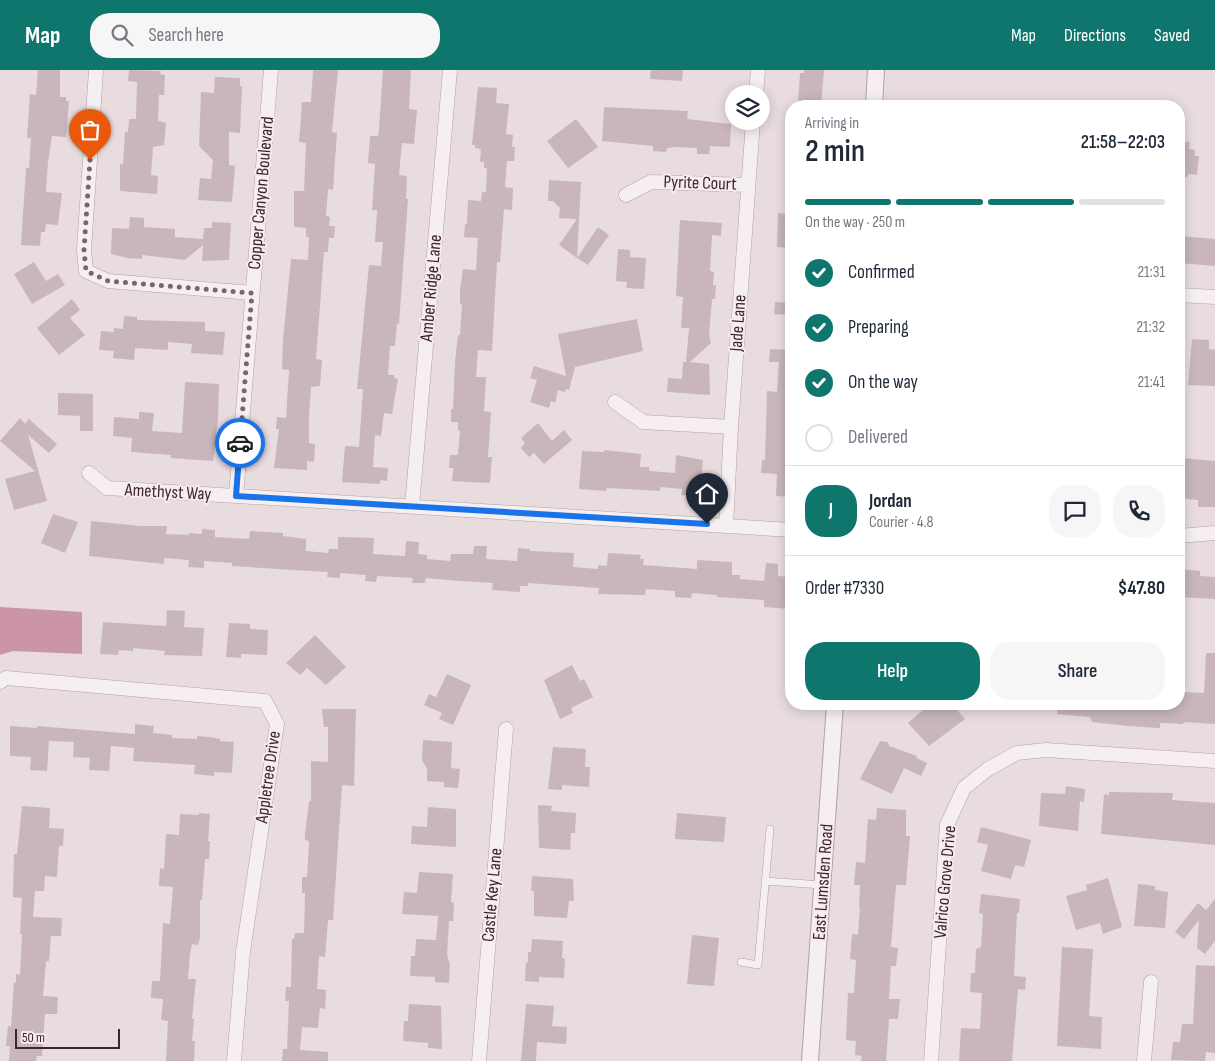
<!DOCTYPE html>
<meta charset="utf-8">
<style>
body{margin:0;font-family:"Sofia Sans Condensed",sans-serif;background:#f6f6f7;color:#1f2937;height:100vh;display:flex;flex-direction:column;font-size:19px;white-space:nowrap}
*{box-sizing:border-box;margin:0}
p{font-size:16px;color:#747a83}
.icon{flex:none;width:28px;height:28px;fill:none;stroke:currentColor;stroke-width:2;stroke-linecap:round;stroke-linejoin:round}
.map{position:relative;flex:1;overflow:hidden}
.details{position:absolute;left:785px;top:30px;width:400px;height:610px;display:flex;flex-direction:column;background:#fff;border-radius:20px;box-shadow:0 2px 12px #0003}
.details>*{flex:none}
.buttons{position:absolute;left:725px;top:15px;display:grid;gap:10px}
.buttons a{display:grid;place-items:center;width:45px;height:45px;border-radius:50%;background:#fff;box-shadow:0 2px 12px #0003;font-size:25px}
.scale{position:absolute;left:15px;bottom:12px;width:105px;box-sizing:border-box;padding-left:5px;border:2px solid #3f252b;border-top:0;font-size:14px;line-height:18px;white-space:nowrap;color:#3f252b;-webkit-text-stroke:4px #f5ecee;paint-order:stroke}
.pin{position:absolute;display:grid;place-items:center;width:42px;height:42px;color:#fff;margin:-51px -21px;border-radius:50% 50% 50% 0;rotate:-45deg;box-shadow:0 0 5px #0007}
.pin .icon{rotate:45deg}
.courier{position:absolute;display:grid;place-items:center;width:50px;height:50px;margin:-25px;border:4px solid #1a73e8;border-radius:50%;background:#fff;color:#222;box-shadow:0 1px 6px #0007}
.headline em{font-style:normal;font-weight:600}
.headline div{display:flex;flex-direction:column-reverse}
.headline{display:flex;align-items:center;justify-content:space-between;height:85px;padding:0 20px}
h1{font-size:32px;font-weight:600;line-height:38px}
.bar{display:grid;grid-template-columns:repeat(4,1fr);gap:8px 5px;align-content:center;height:60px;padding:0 20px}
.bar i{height:6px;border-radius:4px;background:#e0e1e3}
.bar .selected{background:#0f766e}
.bar p{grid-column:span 4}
.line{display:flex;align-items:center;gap:12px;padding:0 20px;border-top:1px solid #e0e1e3}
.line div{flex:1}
.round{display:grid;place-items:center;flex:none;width:52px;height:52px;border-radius:20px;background:#f6f6f7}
ol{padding:0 20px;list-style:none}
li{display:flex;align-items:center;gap:15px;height:55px}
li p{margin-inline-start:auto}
li .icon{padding:5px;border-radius:50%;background:#0f766e;color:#fff;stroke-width:4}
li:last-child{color:#747a83}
li i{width:28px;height:28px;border:2px solid #e0e1e3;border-radius:50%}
.button{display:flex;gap:10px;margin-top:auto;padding:10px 20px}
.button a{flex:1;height:58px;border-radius:20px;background:#0f766e;color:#fff;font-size:20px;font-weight:600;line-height:58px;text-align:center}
.button a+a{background:#f6f6f7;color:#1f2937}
header{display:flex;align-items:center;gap:30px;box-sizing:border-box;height:70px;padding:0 25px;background:#0f766e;color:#fff}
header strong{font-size:24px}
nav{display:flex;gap:28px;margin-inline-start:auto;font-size:18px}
.search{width:350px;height:45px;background:#f6f6f7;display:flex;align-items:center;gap:12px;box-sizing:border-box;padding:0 18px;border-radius:20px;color:#747a83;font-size:19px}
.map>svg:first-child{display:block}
</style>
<header>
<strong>Map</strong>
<div class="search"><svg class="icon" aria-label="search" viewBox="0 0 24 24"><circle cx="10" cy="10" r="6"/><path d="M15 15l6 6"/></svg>Search here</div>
<nav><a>Map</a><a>Directions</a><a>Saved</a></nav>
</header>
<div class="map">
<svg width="1215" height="991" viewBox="0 0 1215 991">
<rect width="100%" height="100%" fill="#e8dcdf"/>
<path fill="#cb94a7" d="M 0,537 L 82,542 L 82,584 L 13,581 L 0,585 Z"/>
<path fill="#c8b6ba" d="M 38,0 L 60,0 L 60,27 L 66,27 L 66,31 L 69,31 L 66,67 L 52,66 L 48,92 L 46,122 L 62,123 L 58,155 L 46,154 L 45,162 L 41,162 L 40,176 L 21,175 L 26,98 L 29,98 L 31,68 L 27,68 L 30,24 L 36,25 Z
M 129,0 L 161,1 L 160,4 L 165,5 L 164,25 L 159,25 L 158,51 L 166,53 L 164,75 L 153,77 L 151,105 L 158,106 L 157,124 L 120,121 L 120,94 L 123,94 L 125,62 L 128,62 L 129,49 L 136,49 L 137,12 L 128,11 Z
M 313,0 L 338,0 L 332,62 L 337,63 L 333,120 L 328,119 L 326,146 L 330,147 L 329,156 L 335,156 L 334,168 L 329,168 L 328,182 L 324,182 L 316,289 L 322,290 L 320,316 L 311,317 L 309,345 L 309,373 L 315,374 L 314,392 L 307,391 L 307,400 L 274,398 L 279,359 L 276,359 L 277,347 L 286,348 L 289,300 L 282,299 L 283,270 L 291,189 L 308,190 L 309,167 L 306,167 L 306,158 L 294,157 L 294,121 L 304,121 L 306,73 L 299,72 L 300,60 L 302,32 L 311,32 Z
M 383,0 L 411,0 L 409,39 L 417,40 L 414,74 L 402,73 L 399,105 L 407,106 L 406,129 L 408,129 L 399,254 L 397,253 L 395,276 L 390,276 L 388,305 L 394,305 L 394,308 L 398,309 L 392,344 L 384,343 L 381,366 L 375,365 L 373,397 L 388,398 L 387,411 L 380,410 L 380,414 L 342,412 L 345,376 L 359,377 L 363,319 L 357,319 L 369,195 L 381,196 L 383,172 L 375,172 L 377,140 L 372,140 L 375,94 L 368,93 L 370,66 L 378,66 L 379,59 Z
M 651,0 L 683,0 L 682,11 L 650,9 Z
M 804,0 L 824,0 L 821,36 L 798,36 L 800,3 L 804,3 Z
M 215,7 L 240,8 L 240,16 L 242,16 L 240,63 L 229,62 L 229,95 L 235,96 L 232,132 L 198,130 L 200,108 L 211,109 L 213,90 L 199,76 L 201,22 L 214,23 Z
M 478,17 L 497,18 L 496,33 L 509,34 L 506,64 L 513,65 L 512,77 L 515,77 L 514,91 L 507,91 L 505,117 L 513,118 L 512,140 L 504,139 L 500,192 L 497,192 L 492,281 L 478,280 L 476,307 L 486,307 L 484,341 L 491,342 L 488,387 L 492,387 L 490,413 L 452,411 L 453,398 L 449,398 L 450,385 L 458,385 L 460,361 L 458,361 L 458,352 L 451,352 L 451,339 L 453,339 L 455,292 L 458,265 L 460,265 L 462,234 L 460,234 L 460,220 L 463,199 L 476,200 L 478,168 L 464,167 L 465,154 L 467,154 L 468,130 L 481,131 L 482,122 L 486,122 L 487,98 L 484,98 L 484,92 L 480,92 L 481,79 L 475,78 L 475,75 L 472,75 Z
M 604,37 L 688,41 L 687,49 L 731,54 L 730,77 L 710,76 L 709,84 L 697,84 L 697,78 L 676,77 L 667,78 L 666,82 L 653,81 L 653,76 L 602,71 Z
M 576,49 L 598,77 L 568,98 L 547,71 Z
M 1179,71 L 1190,72 L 1189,79 L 1195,80 L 1195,86 L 1199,86 L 1197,105 L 1188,104 L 1187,107 L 1179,107 Z
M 549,110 L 581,112 L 577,188 L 559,175 L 577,149 L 559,148 L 560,138 L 553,131 L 548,131 Z
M 778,143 L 791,144 L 791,178 L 777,177 Z
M 130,147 L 144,148 L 144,157 L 175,159 L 175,167 L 203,169 L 204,158 L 212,158 L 212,152 L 231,153 L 229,190 L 202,191 L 203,175 L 185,190 L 142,185 L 142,189 L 128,188 L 111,184 L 112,158 L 129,159 Z
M 680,150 L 722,153 L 721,166 L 712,165 L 710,201 L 714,202 L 713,215 L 716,215 L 715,229 L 712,229 L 709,265 L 711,273 L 690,292 L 709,294 L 710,325 L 667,322 L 668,308 L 682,309 L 683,292 L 686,292 L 689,258 L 681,258 L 683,227 L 676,226 Z
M 598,157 L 609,165 L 588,195 L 577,188 Z
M 1179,166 L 1215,169 L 1215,196 L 1179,193 Z
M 618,179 L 630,180 L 630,187 L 646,188 L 644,219 L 626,218 L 627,212 L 616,211 Z
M 34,192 L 46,211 L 58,204 L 65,215 L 32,234 L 14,204 Z
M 72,229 L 80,240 L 70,248 L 85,265 L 59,285 L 37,258 Z
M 775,232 L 791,233 L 791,245 L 774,244 Z
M 124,246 L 137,247 L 137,250 L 205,252 L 205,261 L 225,262 L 223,285 L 191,283 L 192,274 L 168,272 L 168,280 L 135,278 L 134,290 L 113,288 L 114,281 L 99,280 L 101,261 L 114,262 L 114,258 L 123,259 Z
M 637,249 L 643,281 L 575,297 L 569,320 L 566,319 L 565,322 L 558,320 L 555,333 L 551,331 L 549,338 L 530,332 L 537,310 L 530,308 L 534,296 L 566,306 L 558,264 Z
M 1192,269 L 1209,270 L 1209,279 L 1215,280 L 1215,316 L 1188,315 Z
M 770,279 L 791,280 L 791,427 L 776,426 L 777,404 L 761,403 L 762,390 L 765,390 L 767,321 L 777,322 L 779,292 L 769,292 Z
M 185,312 L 219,314 L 218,350 L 213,391 L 171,388 L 171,385 L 131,382 L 132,368 L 113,366 L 114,347 L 139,349 L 139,342 L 154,343 L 152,361 L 182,363 Z
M 58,323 L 93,324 L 93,361 L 80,361 L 80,346 L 58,345 Z
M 20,348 L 25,354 L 29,349 L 57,374 L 49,383 L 28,365 L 47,431 L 14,440 L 5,409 L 35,401 L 0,371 Z
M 538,353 L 552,371 L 564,360 L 572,370 L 544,394 L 534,383 L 529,387 L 521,378 L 525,373 L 521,368 Z
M 604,380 L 641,384 L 640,397 L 649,397 L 649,401 L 675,403 L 676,385 L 703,390 L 700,426 L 681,425 L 682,419 L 660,417 L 660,421 L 607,418 L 606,421 L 579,419 L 582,381 L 604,382 Z
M 1181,388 L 1215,391 L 1215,437 L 1198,437 L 1198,430 L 1179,428 Z
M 53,444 L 78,452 L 65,483 L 41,473 Z
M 91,451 L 140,456 L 167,456 L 166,464 L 189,465 L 189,463 L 202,464 L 202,459 L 215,460 L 215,467 L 249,469 L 250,461 L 283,463 L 283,466 L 306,469 L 306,481 L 328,483 L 329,479 L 338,479 L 338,467 L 374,468 L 373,484 L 405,486 L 406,471 L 419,472 L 418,484 L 427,485 L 427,489 L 450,491 L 451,484 L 473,484 L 474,476 L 487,476 L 486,489 L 517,491 L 518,478 L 530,479 L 530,481 L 574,483 L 573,497 L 598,499 L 598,495 L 607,496 L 608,483 L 641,485 L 640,489 L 644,489 L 643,495 L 697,499 L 697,490 L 732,492 L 732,505 L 740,505 L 740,509 L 764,511 L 766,493 L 778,494 L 778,506 L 791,507 L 791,539 L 764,537 L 764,530 L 717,527 L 717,525 L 692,523 L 691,528 L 675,527 L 675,521 L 646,519 L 645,525 L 598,524 L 599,518 L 528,513 L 528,516 L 520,516 L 520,522 L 492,520 L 493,513 L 460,511 L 426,508 L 425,513 L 412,513 L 413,508 L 377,506 L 376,512 L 365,511 L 366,505 L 340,503 L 340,508 L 327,507 L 328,502 L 232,496 L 232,493 L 204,491 L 204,498 L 188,497 L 189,490 L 164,488 L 164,494 L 89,486 Z
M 1179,499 L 1200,501 L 1200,506 L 1215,507 L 1215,529 L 1179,527 Z
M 167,540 L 185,541 L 184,557 L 204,558 L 202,586 L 164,585 L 165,581 L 133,578 L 133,581 L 119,580 L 118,585 L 100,584 L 103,552 L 166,556 Z
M 229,553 L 250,554 L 250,559 L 268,560 L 267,585 L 241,584 L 241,588 L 226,587 Z
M 315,565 L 346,597 L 326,615 L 307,598 L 300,605 L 286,593 Z
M 1206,583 L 1215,583 L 1215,654 L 1185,652 L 1182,654 L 1160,653 L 1160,658 L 1128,656 L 1092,652 L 1090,647 L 1057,644 L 1058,634 L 1179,634 L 1179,622 L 1204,623 Z
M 572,595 L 580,611 L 584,609 L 593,627 L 571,638 L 573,643 L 560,649 L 544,610 Z
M 447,604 L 471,615 L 453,655 L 439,649 L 442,643 L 424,635 L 429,624 L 436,627 Z
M 930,634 L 946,634 L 952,640 L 955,638 L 965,649 L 929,676 L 908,653 Z
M 322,639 L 356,639 L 354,716 L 342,715 L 333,850 L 328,850 L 325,887 L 319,886 L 317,919 L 326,920 L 325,939 L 320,938 L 318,958 L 302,957 L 300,980 L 328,982 L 328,991 L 282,991 L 283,979 L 287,979 L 289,931 L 285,931 L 286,917 L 291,917 L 292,869 L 294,869 L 295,863 L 304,863 L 305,823 L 302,823 L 302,807 L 307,807 L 309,771 L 305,770 L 305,764 L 309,731 L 311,731 L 311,691 L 328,692 L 328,657 L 324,657 Z
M 135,654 L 154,656 L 153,663 L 172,665 L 172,668 L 197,669 L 197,666 L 210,667 L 220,669 L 220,671 L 234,672 L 232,703 L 214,702 L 214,706 L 194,704 L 195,695 L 133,691 L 134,678 L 111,676 L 109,701 L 89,700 L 90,688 L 73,687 L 74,672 L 49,671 L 47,701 L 30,700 L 31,687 L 10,686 L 10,656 L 37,658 L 37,656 L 135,664 Z
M 423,670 L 452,672 L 451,698 L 460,699 L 458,718 L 444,717 L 444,712 L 427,711 L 427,699 L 422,690 Z
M 880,671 L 888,672 L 889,676 L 917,686 L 916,688 L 927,693 L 921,706 L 904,698 L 892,724 L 860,709 Z
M 553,677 L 586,679 L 585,697 L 590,697 L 589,717 L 562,715 L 562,720 L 548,719 Z
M 1066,716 L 1085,719 L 1084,732 L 1080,731 L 1078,761 L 1039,756 L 1041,723 L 1065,724 Z
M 1109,722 L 1173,723 L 1172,730 L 1215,733 L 1215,775 L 1101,764 L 1104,724 L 1109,725 Z
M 538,735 L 552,736 L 551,741 L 576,743 L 575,763 L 571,763 L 570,780 L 539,778 Z
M 22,736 L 50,738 L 49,758 L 64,759 L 63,776 L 59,776 L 57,807 L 45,806 L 44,821 L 35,821 L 33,847 L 62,848 L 61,866 L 51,866 L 49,891 L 46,891 L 43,926 L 58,927 L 57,944 L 45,944 L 42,986 L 37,986 L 36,991 L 9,991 L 10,976 L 6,976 L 8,956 L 11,957 L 14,912 L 16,913 L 16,904 L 20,905 L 22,864 L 20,864 L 22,828 L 13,827 L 14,784 L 17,784 Z
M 428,737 L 456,739 L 456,777 L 411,774 L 412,756 L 427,757 Z
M 877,738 L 906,740 L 906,766 L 910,766 L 906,815 L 896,815 L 891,877 L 898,878 L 896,896 L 891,896 L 889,929 L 900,929 L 898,949 L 889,949 L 886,991 L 861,991 L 862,986 L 855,985 L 856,971 L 846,970 L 848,923 L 854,923 L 856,890 L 850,889 L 852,864 L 858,865 L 860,837 L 859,837 L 860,815 L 854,815 L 856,792 L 865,793 L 868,749 L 876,750 Z
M 199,743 L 210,744 L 208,771 L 210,771 L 209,789 L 205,789 L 202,830 L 200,830 L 200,868 L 198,875 L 192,874 L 190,884 L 188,909 L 196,909 L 192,949 L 194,949 L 192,971 L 195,971 L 194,991 L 166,991 L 168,951 L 161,950 L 163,929 L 151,928 L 152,911 L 160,911 L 163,853 L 170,854 L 173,817 L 159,816 L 160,798 L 164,799 L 166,764 L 179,765 L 180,744 L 199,745 Z
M 677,743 L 726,747 L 724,772 L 675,769 Z
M 981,757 L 1031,770 L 1024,797 L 1015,795 L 1011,809 L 981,801 L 988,775 L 977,772 Z
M 419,802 L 453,804 L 451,832 L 454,833 L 453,851 L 449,851 L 447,885 L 450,895 L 449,913 L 435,912 L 435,907 L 410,906 L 411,886 L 415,886 L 416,869 L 436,870 L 438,846 L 402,844 L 404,822 L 417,823 Z
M 532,806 L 573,809 L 574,831 L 569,831 L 567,848 L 534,846 L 534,821 L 531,821 Z
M 1108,808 L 1122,857 L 1103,864 L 1100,853 L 1076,860 L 1066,826 L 1087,820 L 1086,815 Z
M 1138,814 L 1155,816 L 1155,820 L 1168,822 L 1165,858 L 1134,856 Z
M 981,824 L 1020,829 L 1019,843 L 1017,843 L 1014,906 L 1026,907 L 1025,920 L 1018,919 L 1012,991 L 959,991 L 961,958 L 980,959 L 982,923 L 970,922 L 971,903 L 975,903 L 976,879 L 981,877 L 983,844 L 979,843 Z
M 1215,829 L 1215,871 L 1205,884 L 1197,878 L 1199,850 L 1184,869 L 1175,862 L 1198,833 L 1206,840 Z
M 692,865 L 719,868 L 714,916 L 687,914 Z
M 532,869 L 563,871 L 562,888 L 565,889 L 564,908 L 539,907 L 539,912 L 525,911 L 526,892 L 528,893 L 528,882 L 531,882 Z
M 1062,877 L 1093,879 L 1089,946 L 1102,947 L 1101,979 L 1057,976 Z
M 1196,895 L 1215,896 L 1215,983 L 1206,982 L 1205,991 L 1171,990 L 1173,972 L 1180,972 L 1182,954 L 1193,954 Z
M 409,934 L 441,936 L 442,979 L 428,978 L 428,973 L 403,971 L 404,951 L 408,951 Z
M 526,934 L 554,936 L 552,956 L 567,957 L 566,974 L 537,972 L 536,991 L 521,991 Z"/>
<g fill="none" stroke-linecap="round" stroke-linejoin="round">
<defs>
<path id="service" d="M 765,811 L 822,815
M 741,892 L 758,895 L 770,759"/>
<path id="minor" d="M 96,0 L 84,180 L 86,201 L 108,211 L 252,223
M 756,24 L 758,0
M 626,125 L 651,112 L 748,115
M 1179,225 L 1215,227
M 615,332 L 643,352 L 731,357
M 89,403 L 107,418 L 791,460
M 236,426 L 271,0
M 412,436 L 450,0
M 726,456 L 731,357 L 753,51
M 1179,466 L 1215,463
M 0,612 L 6,608 L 265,631 L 277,654 L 243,882 L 234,991
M 479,991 L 506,659
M 931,991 L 947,755 L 964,718 L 988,699 L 1017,683 L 1046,680 L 1215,691
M 1144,991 L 1151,912"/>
<path id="tertiary" d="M 874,36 L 876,0
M 810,991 L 835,634"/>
</defs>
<use href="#service" stroke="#b2a1a5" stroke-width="8"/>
<use href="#minor" stroke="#b2a1a5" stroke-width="15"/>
<use href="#tertiary" stroke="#b2a1a5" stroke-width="18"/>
<use href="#service" stroke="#f6eff1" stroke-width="7"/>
<use href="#minor" stroke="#f6eff1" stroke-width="14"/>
<use href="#tertiary" stroke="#f6eff1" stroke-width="16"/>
</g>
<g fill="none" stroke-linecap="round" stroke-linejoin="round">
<path stroke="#7a656a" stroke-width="5" stroke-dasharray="0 9" d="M 90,90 L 84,180 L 86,201 L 108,211 L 252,223 L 240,373"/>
<path stroke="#1a73e8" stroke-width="6" d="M 240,373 L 236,426 L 707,454"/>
</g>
<g text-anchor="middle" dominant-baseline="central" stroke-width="4" stroke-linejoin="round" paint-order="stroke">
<g font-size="18" fill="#3f252b" stroke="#f5ecee">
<text transform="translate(700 113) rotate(2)">Pyrite Court</text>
<text transform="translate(261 123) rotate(-85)">Copper Canyon Boulevard</text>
<text transform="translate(431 218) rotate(-85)">Amber Ridge Lane</text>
<text transform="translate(738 253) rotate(-86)">Jade Lane</text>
<text transform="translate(168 422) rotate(3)">Amethyst Way</text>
<text transform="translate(268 707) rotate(-82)">Appletree Drive</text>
<text transform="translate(823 812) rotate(-86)">East Lumsden Road</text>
<text transform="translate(945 812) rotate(-85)">Valrico Grove Drive</text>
<text transform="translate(492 825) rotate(-85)">Castle Key Lane</text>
</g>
</g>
</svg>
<div class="buttons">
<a><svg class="icon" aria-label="layers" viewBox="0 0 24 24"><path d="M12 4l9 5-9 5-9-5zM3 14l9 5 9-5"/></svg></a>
</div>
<div class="scale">50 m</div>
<div class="pin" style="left:90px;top:90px;background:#ea580c"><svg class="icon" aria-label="bag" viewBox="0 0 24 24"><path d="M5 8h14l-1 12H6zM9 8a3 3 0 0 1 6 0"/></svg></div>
<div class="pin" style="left:707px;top:454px;background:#1f2937"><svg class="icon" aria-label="home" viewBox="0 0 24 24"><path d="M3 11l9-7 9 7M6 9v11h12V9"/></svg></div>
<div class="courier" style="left:240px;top:373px"><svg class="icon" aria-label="car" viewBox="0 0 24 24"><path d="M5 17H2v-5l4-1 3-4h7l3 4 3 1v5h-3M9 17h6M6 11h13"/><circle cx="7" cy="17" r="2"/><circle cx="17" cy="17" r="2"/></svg></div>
<section class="details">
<div class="headline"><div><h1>2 min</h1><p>Arriving in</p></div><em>21:58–22:03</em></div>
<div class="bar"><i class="selected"></i><i class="selected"></i><i class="selected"></i><i></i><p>On the way · 250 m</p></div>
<ol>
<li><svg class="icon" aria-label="check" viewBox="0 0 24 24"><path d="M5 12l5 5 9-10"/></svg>Confirmed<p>21:31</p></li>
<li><svg class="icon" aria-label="check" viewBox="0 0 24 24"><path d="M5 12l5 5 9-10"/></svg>Preparing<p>21:32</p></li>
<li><svg class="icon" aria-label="check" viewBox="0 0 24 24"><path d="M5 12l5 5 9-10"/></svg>On the way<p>21:41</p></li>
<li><i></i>Delivered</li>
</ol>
<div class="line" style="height:90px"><b class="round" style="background:#0f766e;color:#fff">J</b><div><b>Jordan</b><p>Courier · 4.8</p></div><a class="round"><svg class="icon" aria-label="chat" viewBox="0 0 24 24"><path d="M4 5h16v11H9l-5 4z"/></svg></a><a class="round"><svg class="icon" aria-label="phone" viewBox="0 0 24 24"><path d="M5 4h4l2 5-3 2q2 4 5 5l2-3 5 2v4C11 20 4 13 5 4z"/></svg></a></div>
<div class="line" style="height:65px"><div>Order #7330</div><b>$47.80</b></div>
<div class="button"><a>Help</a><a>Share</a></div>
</section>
</div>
